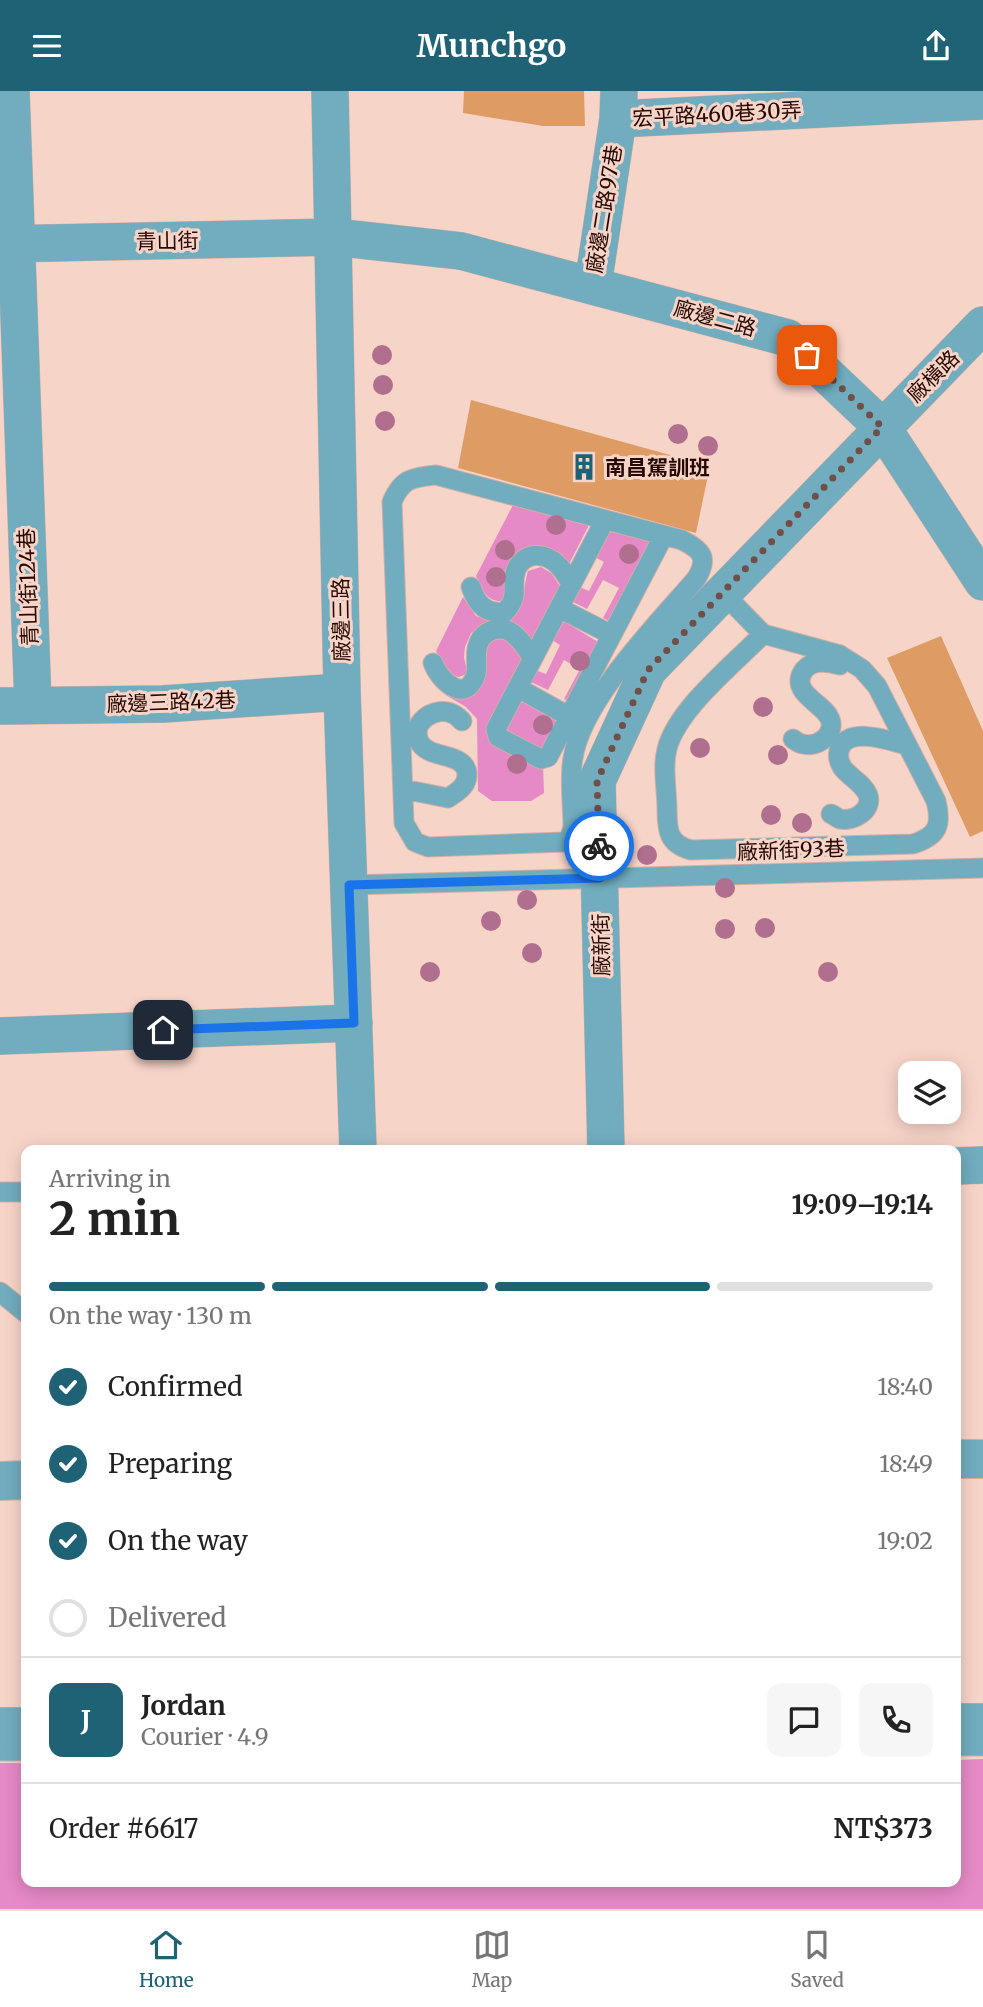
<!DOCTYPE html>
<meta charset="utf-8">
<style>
body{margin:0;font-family:Merriweather,"Noto Sans TC",serif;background:#f6f6f6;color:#222;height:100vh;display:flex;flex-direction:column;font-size:26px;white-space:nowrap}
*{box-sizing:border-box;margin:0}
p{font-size:23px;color:#767676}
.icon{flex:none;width:38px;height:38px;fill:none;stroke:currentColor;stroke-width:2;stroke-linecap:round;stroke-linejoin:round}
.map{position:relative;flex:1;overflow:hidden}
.panel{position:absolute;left:21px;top:1054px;width:940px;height:742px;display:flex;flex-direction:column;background:#fff;border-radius:14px;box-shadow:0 4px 18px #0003}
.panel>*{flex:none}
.buttons{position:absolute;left:898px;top:970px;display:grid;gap:14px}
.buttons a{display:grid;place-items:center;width:63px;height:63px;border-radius:14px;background:#fff;box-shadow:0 4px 18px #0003;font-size:35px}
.pin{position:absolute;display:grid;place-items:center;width:60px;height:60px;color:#fff;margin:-30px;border-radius:14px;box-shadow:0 4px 10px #0006}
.courier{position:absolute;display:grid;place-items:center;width:70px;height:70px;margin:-35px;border:5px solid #1a73e8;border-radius:50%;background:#fff;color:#222;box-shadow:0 2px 9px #0007}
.headline em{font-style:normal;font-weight:700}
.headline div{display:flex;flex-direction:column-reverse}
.headline{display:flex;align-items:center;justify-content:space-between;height:119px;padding:0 28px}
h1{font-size:46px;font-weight:700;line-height:52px}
.bar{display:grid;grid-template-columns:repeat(4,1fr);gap:10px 7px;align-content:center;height:84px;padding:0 28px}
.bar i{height:9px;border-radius:5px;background:#e0e0e0}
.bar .selected{background:#1f6275}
.bar p{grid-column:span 4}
.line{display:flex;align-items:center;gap:18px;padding:0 28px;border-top:2px solid #e0e0e0}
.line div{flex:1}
.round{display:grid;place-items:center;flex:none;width:74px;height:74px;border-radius:14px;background:#f6f6f6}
ol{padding:0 28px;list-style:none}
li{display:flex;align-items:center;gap:21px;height:77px}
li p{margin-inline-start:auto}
li .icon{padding:7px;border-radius:50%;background:#1f6275;color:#fff;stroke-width:4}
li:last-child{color:#767676}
li i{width:38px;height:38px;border:4px solid #e0e0e0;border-radius:50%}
header{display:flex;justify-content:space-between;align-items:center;height:91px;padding:0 28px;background:#1f6275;color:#fff;font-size:32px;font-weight:700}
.tabs{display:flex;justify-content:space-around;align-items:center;height:98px;border-top:2px solid #e0e0e0;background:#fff;font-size:19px;color:#767676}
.tabs a{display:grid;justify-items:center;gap:4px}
.tabs .selected{color:#1f6275}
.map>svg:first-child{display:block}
</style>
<header><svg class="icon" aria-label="menu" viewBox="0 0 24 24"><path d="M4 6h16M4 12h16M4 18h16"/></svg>Munchgo<svg class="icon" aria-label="share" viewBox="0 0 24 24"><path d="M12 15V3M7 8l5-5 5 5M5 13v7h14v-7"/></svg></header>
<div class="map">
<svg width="983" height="1818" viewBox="0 0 983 1818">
<rect width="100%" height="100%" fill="#f7d4c8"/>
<path fill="#e689c7" d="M 513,414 L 588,432 L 588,436 L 568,475 C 561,469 551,459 541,456 C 527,451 511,464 508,478 C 506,489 506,499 502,510 C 487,511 482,498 476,485 Z
M 608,436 L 658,446 L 613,532 L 603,527 L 619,497 L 603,489 L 587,518 L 569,509 L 577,495 L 589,500 L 604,471 L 593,465 Z
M 541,476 L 551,482 L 560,495 L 532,549 L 522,537 L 508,528 C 530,507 521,504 528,480 Z
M 463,506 L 476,525 L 490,529 L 471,542 L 465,556 L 464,566 L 467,580 L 465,584 L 458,586 L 447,581 L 436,560 Z
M 562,529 L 598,551 L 568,610 L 564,608 L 580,578 L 564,569 L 548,599 L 529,590 L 535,579 L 546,583 L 560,554 L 552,549 Z
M 493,546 L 509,548 L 523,569 L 488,640 L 543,674 L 544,702 L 531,710 L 492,710 L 478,700 L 477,628 L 466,616 L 444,603 L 455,605 Z
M 519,607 L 559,625 L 545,661 L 504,644 Z
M 983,1668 L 983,1818 L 0,1818 L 0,1672 L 26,1672 L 26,1790 L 956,1790 L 956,1669 Z"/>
<path fill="#de9c64" d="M 464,0 L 584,0 L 585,35 L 543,35 L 463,22 Z
M 471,309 L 710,375 L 696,442 L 458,377 Z
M 941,545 L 983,640 L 983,740 L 970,746 L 887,567 Z"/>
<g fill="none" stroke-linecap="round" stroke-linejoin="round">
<defs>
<path id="service" d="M 436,384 L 682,449 C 702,459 709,467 696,488 C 658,532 582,609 573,667 C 569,688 573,715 573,736 L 570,746 L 564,751 L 428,756 L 415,751 L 404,732 L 392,411 C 402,387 412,387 436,384 Z
M 605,429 L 496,638 L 498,646 L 541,668 L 548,666 L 664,444
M 471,496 C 477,514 486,523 505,521 C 521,503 510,496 516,479 C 524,460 545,461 558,474 C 563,479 567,486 571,492
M 718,497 L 763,543 L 840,564 L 862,578 L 877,595 L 936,710 C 942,734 938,745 913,753 L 691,759 C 668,753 667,739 667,718 C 667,700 662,676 667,658 C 677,618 734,573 763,543
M 559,517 L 612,544
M 433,572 C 439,589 464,613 475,586 C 479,576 474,564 478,554 C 482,540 500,533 512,542 C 521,548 527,559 533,567
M 518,597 L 570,626
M 793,648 C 796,650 799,653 803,653 C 817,657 836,644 830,628 C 824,612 788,602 804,579 C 813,568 828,571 840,574
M 403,698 L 448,707 C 457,701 468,695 467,682 C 464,660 427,669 419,650 C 410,631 436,614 453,623 C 456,624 459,627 462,630
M 831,723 C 834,724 837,727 840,728 C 854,731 873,719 868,704 C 863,692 849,686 842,676 C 838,669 837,662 841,655 C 852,636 890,650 907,654
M 349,794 L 983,777
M 0,1101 L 26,1101
M 0,1201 L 26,1222
M 956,1655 L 983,1655
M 0,1660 L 26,1660"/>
<path id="minor" d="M 11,0 L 33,614
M 330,0 L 342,601 L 358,1059
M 618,28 L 983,10
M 0,153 L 334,146 L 461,160 L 788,247 L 882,336 L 983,491
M 593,194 L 618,28 L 619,0
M 0,615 L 163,613 L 342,601
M 0,945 L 354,932
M 606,1059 L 597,690 L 648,579 L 983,234
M 956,1075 L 983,1074
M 956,1631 L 983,1631
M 0,1635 L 26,1635"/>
<path id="tertiary" d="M 956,1368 L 983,1368
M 0,1390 L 26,1389"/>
</defs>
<use href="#service" stroke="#d1afa4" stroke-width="21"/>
<use href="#minor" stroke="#d1afa4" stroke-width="38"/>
<use href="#tertiary" stroke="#d1afa4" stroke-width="40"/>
<use href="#service" stroke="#71acbf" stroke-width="19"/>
<use href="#minor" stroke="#71acbf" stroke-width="37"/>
<use href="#tertiary" stroke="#71acbf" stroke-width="38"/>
</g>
<g fill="#b06f8e">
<circle cx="382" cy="264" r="10"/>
<circle cx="383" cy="294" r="10"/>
<circle cx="385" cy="330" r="10"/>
<circle cx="678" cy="343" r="10"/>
<circle cx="708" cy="355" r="10"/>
<circle cx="556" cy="434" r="10"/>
<circle cx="505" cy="459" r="10"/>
<circle cx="629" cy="463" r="10"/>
<circle cx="496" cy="486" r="10"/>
<circle cx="580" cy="570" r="10"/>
<circle cx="763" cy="616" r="10"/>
<circle cx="543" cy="634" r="10"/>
<circle cx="700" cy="657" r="10"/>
<circle cx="778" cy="664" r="10"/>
<circle cx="517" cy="673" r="10"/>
<circle cx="771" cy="724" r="10"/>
<circle cx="802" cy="732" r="10"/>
<circle cx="647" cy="764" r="10"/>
<circle cx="725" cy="797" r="10"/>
<circle cx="527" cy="809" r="10"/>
<circle cx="491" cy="830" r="10"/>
<circle cx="765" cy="837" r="10"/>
<circle cx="725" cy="838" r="10"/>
<circle cx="532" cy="862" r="10"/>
<circle cx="430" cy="881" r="10"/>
<circle cx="828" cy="881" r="10"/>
</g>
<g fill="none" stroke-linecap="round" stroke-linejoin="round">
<path stroke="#6f4f47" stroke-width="7" stroke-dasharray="0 12.6" d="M 599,755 L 597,690 L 648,579 L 882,336 L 807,264"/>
<path stroke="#1a73e8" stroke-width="9" d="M 163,939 L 354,932 L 349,794 L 600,787 L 599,755"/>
</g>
<defs>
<symbol id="building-bare" viewBox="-9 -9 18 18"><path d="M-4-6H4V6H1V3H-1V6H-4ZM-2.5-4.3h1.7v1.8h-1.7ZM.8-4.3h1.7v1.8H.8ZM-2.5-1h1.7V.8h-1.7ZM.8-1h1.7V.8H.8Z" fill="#1f6275" stroke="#f7d4c8" stroke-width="2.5" paint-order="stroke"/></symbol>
</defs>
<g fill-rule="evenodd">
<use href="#building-bare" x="565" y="357" width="38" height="38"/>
</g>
<g text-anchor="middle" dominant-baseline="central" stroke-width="6" stroke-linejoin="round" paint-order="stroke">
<g font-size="21" fill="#260801" stroke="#f7d4c8">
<text transform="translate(717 23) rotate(-3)">宏平路460巷30弄</text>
<text transform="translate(604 118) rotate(-81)">廠邊二路97巷</text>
<text transform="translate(167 150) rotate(-1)">青山街</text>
<text transform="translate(715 227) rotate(15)">廠邊二路</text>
<text transform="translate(933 285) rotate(-45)">廠橫路</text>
<text transform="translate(28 496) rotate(-92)">青山街124巷</text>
<text transform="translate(341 529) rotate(-91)">廠邊三路</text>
<text transform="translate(171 611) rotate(-2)">廠邊三路42巷</text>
<text transform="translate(791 759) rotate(-2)">廠新街93巷</text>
<text transform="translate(601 854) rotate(-91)">廠新街</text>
</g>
<g font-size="21" font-weight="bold" fill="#260801" stroke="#f7d4c8" text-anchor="start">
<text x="605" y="376">南昌駕訓班</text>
</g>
</g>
</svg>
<div class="buttons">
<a><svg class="icon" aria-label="layers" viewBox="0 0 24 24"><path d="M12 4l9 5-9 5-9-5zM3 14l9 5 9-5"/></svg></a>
</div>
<div class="pin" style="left:807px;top:264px;background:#ea580c"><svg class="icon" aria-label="bag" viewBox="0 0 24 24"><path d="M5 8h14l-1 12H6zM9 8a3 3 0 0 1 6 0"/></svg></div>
<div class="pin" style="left:163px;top:939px;background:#1f2937"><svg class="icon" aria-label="home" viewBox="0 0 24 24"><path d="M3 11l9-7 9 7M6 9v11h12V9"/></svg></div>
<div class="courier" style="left:599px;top:755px"><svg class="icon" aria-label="bike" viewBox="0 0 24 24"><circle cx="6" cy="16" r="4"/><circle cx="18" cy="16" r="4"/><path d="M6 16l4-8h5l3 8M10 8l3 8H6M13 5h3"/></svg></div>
<section class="panel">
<div class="headline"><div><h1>2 min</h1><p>Arriving in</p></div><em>19:09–19:14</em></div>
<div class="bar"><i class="selected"></i><i class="selected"></i><i class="selected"></i><i></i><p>On the way · 130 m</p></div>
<ol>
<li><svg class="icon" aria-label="check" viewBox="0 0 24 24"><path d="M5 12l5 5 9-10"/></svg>Confirmed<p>18:40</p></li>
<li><svg class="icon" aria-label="check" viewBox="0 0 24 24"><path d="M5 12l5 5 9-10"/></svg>Preparing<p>18:49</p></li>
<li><svg class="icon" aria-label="check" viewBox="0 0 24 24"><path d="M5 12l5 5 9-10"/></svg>On the way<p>19:02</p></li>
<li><i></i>Delivered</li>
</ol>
<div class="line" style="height:126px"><b class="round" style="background:#1f6275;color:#fff">J</b><div><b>Jordan</b><p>Courier · 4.9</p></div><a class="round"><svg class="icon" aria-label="chat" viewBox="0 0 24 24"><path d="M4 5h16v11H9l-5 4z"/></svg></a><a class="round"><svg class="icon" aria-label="phone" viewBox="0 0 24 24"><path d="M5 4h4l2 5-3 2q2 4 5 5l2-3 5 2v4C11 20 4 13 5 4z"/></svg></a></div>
<div class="line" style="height:91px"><div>Order #6617</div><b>NT$373</b></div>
</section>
</div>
<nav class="tabs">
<a class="selected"><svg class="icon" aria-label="home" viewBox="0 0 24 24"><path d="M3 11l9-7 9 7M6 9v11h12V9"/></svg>Home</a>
<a><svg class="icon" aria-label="map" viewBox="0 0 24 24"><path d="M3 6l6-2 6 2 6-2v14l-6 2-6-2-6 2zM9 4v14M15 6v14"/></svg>Map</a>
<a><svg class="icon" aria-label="saved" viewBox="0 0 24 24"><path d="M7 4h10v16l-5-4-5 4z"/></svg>Saved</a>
</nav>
